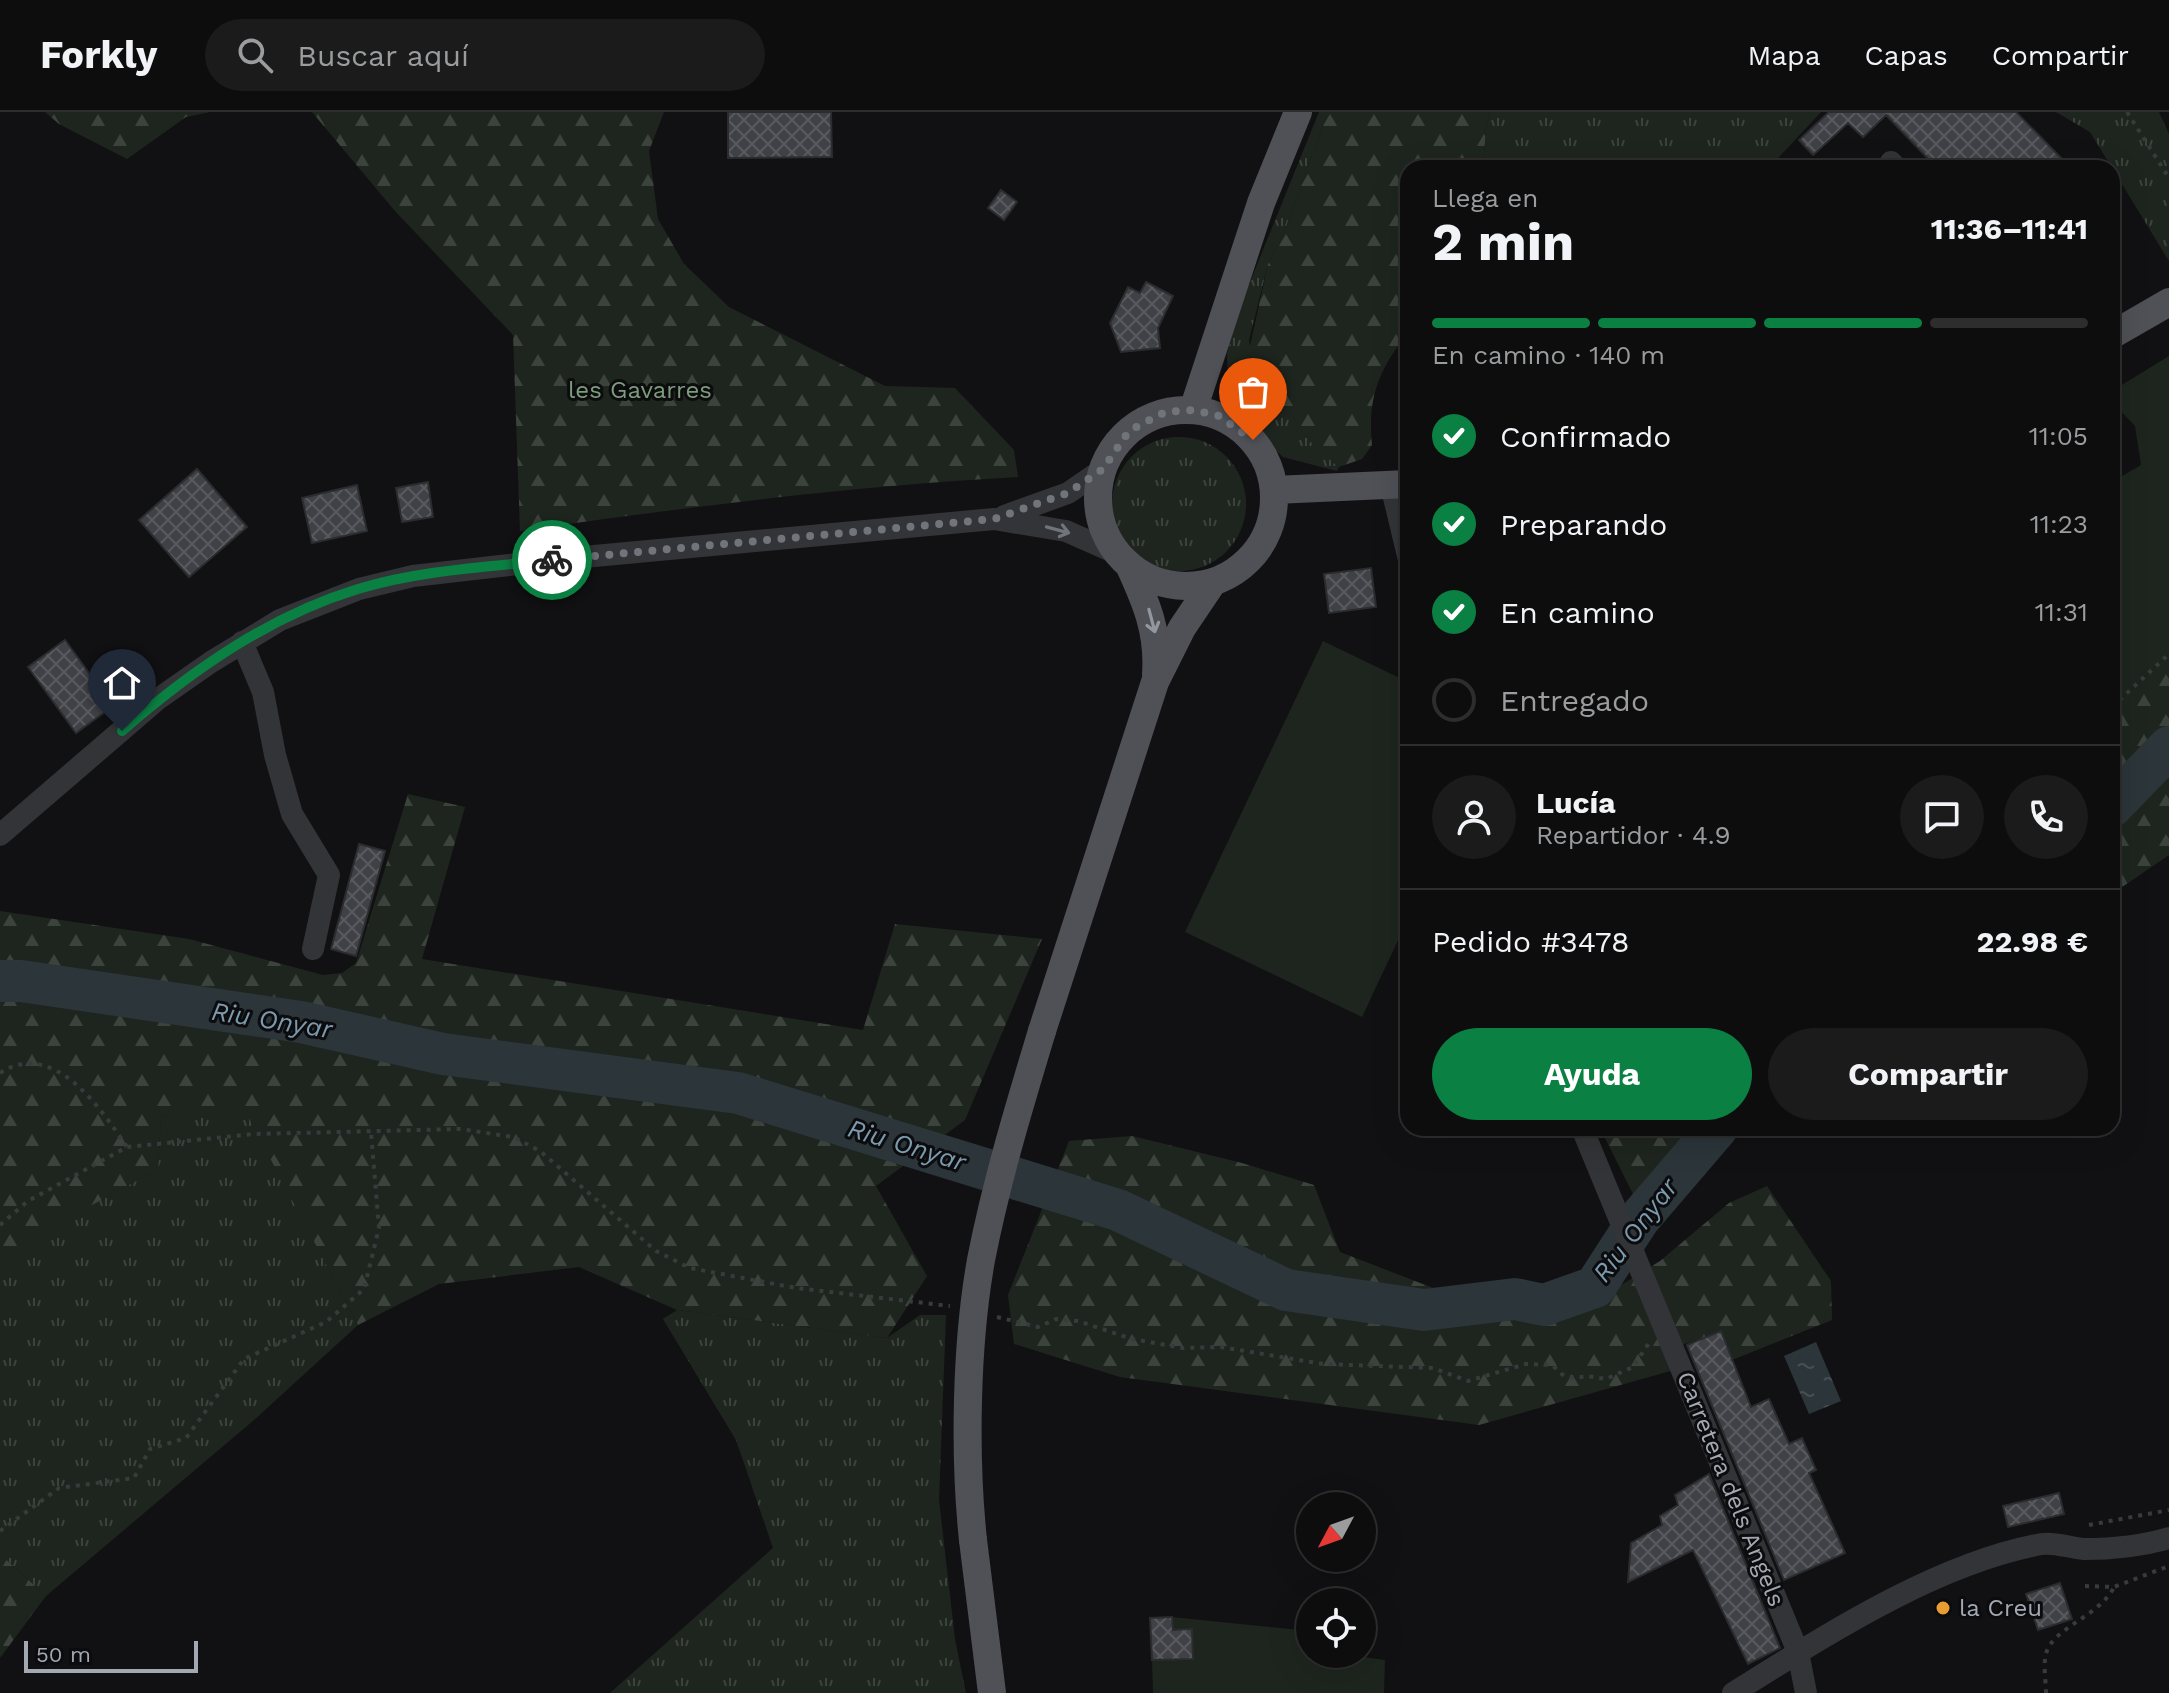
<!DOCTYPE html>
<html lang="es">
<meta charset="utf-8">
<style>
body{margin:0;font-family:"Work Sans",sans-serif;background:#1b1b1c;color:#f1f3f6;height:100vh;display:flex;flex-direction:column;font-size:30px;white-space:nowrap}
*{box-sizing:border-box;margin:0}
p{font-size:26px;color:#9a9c9e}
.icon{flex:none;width:44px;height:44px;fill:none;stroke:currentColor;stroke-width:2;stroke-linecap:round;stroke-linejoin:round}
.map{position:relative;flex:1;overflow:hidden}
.side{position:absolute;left:1400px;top:48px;width:720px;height:976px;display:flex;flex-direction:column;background:#0d0d0e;border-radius:24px;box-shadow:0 8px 32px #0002,0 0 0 2px #2d2d2e}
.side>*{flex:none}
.needle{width:52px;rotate:229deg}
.fabs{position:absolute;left:1296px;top:1380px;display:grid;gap:16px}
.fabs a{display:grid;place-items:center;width:80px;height:80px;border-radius:50%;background:#0d0d0e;box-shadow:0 8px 32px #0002,0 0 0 2px #2d2d2e;font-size:40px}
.scale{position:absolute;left:24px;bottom:20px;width:174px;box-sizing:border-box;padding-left:8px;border:4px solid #a3a9b3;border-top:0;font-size:22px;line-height:28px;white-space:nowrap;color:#a3a9b3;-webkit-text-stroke:6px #0c0c0e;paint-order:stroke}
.pin{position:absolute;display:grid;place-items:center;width:68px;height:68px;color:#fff;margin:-82px -34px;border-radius:50% 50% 50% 0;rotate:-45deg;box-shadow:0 0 8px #0007}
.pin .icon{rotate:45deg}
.courier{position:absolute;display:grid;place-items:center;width:80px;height:80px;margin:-40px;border:6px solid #0b8043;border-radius:50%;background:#fff;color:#222;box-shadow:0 2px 10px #0007}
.head em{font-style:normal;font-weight:700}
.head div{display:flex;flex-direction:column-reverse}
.head{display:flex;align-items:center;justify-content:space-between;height:136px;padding:0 32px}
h1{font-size:52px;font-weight:700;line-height:60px}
.bar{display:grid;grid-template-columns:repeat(4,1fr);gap:12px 8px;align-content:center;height:96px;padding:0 32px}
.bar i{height:10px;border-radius:6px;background:#2d2d2e}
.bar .on{background:#0b8043}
.bar p{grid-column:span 4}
.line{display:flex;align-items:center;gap:20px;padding:0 32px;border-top:2px solid #2d2d2e}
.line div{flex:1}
.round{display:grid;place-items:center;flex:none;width:84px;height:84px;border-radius:42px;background:#1b1b1c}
ol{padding:0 32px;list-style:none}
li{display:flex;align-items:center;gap:24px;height:88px}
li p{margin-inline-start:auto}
li .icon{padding:8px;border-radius:50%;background:#0b8043;color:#fff;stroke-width:4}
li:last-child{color:#9a9c9e}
li i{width:44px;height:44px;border:4px solid #2d2d2e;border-radius:50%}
.button{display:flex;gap:16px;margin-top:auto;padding:16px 32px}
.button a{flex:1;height:92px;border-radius:48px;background:#0b8043;color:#fff;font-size:32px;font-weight:700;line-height:92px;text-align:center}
.button a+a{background:#1b1b1c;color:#f1f3f6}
header{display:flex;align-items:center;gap:48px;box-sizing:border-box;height:112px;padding:0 40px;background:#0d0d0e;border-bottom:2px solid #2d2d2e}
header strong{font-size:38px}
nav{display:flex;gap:44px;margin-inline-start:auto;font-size:28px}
.search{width:560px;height:72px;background:#1b1b1c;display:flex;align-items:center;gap:20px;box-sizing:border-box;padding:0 28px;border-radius:44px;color:#9a9c9e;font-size:30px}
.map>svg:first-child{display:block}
</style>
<header>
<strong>Forkly</strong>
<div class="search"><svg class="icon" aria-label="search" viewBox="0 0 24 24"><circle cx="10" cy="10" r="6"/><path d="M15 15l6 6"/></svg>Buscar aquí</div>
<nav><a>Mapa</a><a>Capas</a><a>Compartir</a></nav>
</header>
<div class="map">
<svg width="2169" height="1581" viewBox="0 0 2169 1581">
<defs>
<pattern id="grass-tufts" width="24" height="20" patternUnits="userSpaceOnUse" patternTransform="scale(2)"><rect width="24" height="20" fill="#1e251e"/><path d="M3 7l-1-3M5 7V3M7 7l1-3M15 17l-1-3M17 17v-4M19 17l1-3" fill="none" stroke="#3c423c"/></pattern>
<pattern id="forest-firs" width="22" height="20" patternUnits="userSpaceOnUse" patternTransform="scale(2)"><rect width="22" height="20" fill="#1e251e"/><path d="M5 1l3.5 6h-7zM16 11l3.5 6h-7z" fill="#3c423c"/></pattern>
<pattern id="water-ripples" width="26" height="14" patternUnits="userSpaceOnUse" patternTransform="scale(2)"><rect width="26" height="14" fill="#2b353a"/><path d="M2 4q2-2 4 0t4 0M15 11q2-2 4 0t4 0" fill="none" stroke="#474f54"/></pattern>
<pattern id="building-cross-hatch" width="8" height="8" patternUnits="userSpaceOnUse" patternTransform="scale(2)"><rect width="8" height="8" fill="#404146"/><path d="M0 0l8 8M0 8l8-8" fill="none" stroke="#585a5e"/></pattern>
</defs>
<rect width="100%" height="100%" fill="#111113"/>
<path fill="url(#grass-tufts)" d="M 1319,0 L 1328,0 L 1283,123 L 1268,152 L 1249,228 L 1255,265 L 1318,338 L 1339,355 L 1337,359 L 1283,345 L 1242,306 L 1228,275 L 1227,242 L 1237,202 Z
M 1490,0 L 1821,0 L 1769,56 L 1481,56 C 1487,37 1483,19 1490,0 Z
M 2056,0 L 2159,0 L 2169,22 L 2169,149 L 2090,20 Z
M1112 392a67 67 0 1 1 134 0a67 67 0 1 1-134 0Z
M 243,994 L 358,1213 L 254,1308 L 46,1484 L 0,1442 L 0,1159 L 7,1139 L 158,1057 L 161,1004 Z
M 677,1198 L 887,1226 L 920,1203 L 946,1203 L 939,1388 L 955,1527 L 966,1581 L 610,1581 L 773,1436 L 736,1328 L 663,1207 Z"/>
<path fill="url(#forest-firs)" d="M 45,0 L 210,0 L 186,5 L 127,47 L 59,12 Z
M 312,0 L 664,0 L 649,39 L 658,107 L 684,152 L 729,195 L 885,274 L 955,276 L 1014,338 L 1018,365 C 851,374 686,395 520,419 L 513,223 L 395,99 Z
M 1328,0 L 1490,0 C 1483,19 1487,37 1481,56 L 1408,56 L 1408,233 L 1398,234 C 1375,266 1368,294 1372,333 L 1362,347 L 1339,355 L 1318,338 L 1254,265 L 1247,248 L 1268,152 L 1283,123 Z
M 2169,542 L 2169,743 L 2112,782 L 2112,595 Z
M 408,682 L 465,695 L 422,847 L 863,918 L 895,812 L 1042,827 L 965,1008 L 876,1074 L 927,1164 L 887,1226 L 677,1198 L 579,1155 L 439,1172 L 358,1213 L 243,995 L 161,1004 L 158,1057 L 8,1139 L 0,1159 L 0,799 L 189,827 L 323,863 L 342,861 L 356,851 Z
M 1600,1016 L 1775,1016 L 1755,1025 L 1685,1027 L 1636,1088 Z
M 1132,1024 L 1242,1051 L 1314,1073 L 1340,1140 L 1516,1208 L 1587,1194 L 1660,1149 L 1729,1091 L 1767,1074 L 1831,1169 L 1832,1208 L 1732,1248 L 1720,1220 L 1673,1236 L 1681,1256 L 1479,1313 L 1120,1265 L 1014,1232 L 1008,1183 L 1069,1029 Z
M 0,1442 L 46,1484 L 0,1546 Z"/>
<path fill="#1e251e" d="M 2169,244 L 2169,542 L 2112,595 L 2112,370 L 2141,353 L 2135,314 L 2112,290 L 2112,279 Z
M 1323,529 L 1408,570 L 1408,807 L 1362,905 L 1185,820 Z
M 1172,1505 L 1310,1519 L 1310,1542 L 1362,1542 L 1364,1525 L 1363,1545 L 1385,1548 L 1384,1581 L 1153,1581 L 1152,1548 L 1193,1547 L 1192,1517 L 1173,1518 Z"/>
<path fill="url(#water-ripples)" d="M 1816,1230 L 1841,1289 L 1809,1302 L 1784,1244 Z"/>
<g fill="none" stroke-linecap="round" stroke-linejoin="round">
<path stroke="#2b353a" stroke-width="42" d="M 2112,694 L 2169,635
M 0,869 L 21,869 L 301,910 L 443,942 L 738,981 L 1118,1098 L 1286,1178 L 1424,1198 L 1515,1187 L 1544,1193 L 1595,1175 L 1639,1107 L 1717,1016"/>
</g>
<path fill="url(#building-cross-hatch)" stroke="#2b2c2e" stroke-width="2" d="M 728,0 L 831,0 L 832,45 L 728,46 Z
M 1829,0 L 2016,0 L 2071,56 L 1937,56 L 1886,3 L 1863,25 L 1848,11 L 1813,43 L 1799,28 Z
M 1001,78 L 1017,90 L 1004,108 L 988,96 Z
M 1146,170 L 1173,184 L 1158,216 L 1160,236 L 1121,240 L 1110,211 L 1128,175 L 1140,181 Z
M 197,357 L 247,415 L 189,465 L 139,408 Z
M 428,370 L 433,405 L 402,410 L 396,376 Z
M 357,373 L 367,419 L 312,431 L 302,386 Z
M 1371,456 L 1376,495 L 1329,501 L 1324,462 Z
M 65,528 L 113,594 L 76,621 L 28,555 Z
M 359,732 L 385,739 L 356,844 L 331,837 Z
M 1721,1219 L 1751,1295 L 1769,1287 L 1789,1332 L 1802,1326 L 1816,1358 L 1809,1361 L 1845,1441 L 1784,1468 L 1687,1233 Z
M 1709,1362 L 1780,1536 L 1748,1552 L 1693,1438 L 1628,1470 L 1631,1431 L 1662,1413 L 1660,1404 L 1678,1393 L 1675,1383 Z
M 2059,1381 L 2064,1402 L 2008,1415 L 2003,1394 Z
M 2060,1471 L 2072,1507 L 2038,1518 L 2026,1482 Z
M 1172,1505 L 1173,1518 L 1192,1517 L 1193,1547 L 1152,1548 L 1150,1506 Z"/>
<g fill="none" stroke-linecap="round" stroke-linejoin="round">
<path stroke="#383b3e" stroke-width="4" stroke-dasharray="4 6" stroke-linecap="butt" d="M 2127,0 L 2169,66
M 2112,595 L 2169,542
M 0,961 C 54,926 101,997 127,1035
M 0,1113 L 28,1089 L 127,1035 L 254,1022 L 461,1017 L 513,1025 L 540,1039 L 656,1139 L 690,1156 L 796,1176 L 950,1194
M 997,1205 L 1038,1215 L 1056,1207 L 1078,1209 L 1132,1227 L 1183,1236 L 1221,1235 L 1323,1252 L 1433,1256 L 1468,1269 L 1526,1252 L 1552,1253 L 1564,1264 L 1576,1266 L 1587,1264 L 1606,1267 L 1633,1255 L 1649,1231
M 2089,1413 L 2169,1398
M 0,1419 L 59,1376 L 134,1366 L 150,1337 L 186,1326 L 244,1247 L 326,1210 L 364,1177 L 379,1116 L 371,1020
M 2085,1474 L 2114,1475 L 2169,1454
M 2046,1581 C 2046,1569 2043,1554 2046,1542 C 2052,1516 2100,1504 2114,1475"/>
<path stroke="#323437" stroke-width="22" d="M 1891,50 L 1897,56
M 1391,373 L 1408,444
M 1004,404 L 1068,381 L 1103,357
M 242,530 L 263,580 L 275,643 L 292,702 L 329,763 L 313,837
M 0,723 L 158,587 L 211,550 L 280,508 L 359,477 L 413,464 L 562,447 L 994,407 L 1066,419 L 1118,442
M 1582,1016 L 1798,1540 L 1806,1581
M 1733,1581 C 1823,1525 1936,1451 2042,1432 C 2055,1430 2070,1436 2084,1437 C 2112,1437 2142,1434 2169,1426"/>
<path stroke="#4f5156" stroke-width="28" d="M 2112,223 L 2169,190
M 1193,298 L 1261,91 L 1298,0
M1098 386a88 88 0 1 1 176 0a88 88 0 1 1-176 0Z
M 1274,378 L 1408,372
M 1129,453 C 1146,490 1159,520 1156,562
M 1042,919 L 1155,570 L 1182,516 L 1213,470
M 973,1428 L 992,1581"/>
<path stroke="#4f5156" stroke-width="28" d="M 973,1428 C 964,1343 966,1232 981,1148 C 996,1071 1019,995 1042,919"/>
</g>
<defs><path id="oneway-shaft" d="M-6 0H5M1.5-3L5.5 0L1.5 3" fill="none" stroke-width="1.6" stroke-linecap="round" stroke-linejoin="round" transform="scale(2)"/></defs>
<use stroke="#70747b" href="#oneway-shaft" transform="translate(1058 418) rotate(15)"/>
<use stroke="#9297a0" href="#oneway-shaft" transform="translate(1152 509) rotate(75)"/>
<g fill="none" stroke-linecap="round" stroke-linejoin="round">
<path stroke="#70747b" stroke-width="8" stroke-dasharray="0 14.4" d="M 552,448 L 994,407 L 1068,381 L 1103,357 L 1129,319 L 1165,300 L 1193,298 L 1219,304 L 1253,328"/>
<path stroke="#0b8043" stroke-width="10" d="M 122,619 C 191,559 269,504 358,477 C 420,458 488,455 552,448"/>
</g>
<circle fill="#e89c34" stroke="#0c0c0e" stroke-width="3" cx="1943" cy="1496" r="8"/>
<g text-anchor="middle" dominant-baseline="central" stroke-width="6" stroke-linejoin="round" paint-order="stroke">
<g font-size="24" fill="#7c9d7b" stroke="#0c0c0e">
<text x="640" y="278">les Gavarres</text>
</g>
<g font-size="24" fill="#a3a9b3" stroke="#0c0c0e">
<text transform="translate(1731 1377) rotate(68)">Carretera dels Angels</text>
</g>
<g font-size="24" fill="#a3a9b3" stroke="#0c0c0e" text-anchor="start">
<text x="1959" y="1496">la Creu</text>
</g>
<g font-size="26" font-style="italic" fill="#7b9aad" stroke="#0c0c0e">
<text transform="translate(272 908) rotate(9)">Riu Onyar</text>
<text transform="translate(907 1033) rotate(17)">Riu Onyar</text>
<text transform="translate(1635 1118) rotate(-53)">Riu Onyar</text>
</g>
</g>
</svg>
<div class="fabs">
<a><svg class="needle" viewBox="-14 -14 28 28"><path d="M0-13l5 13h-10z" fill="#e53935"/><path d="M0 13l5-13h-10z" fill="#9a9c9e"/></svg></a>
<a><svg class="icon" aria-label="locate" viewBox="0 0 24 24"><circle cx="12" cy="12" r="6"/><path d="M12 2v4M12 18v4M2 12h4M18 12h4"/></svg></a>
</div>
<div class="scale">50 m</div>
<div class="pin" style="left:1253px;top:328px;background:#ea580c"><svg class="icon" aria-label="bag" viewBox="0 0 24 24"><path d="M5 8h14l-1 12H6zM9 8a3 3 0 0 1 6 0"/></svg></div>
<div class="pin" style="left:122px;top:619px;background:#1f2937"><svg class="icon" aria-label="home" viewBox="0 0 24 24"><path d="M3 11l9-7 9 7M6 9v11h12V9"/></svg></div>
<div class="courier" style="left:552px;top:448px"><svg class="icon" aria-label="bike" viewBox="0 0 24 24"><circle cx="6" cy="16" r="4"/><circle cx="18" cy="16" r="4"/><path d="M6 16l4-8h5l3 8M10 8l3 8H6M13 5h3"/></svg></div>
<section class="side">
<div class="head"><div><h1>2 min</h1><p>Llega en</p></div><em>11:36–11:41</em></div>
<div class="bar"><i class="on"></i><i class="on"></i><i class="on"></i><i></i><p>En camino · 140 m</p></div>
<ol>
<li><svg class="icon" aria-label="check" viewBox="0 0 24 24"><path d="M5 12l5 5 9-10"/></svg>Confirmado<p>11:05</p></li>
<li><svg class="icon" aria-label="check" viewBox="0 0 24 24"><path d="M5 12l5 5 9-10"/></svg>Preparando<p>11:23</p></li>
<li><svg class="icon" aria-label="check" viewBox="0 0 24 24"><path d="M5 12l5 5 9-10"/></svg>En camino<p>11:31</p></li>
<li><i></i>Entregado</li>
</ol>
<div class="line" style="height:144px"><a class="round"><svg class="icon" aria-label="person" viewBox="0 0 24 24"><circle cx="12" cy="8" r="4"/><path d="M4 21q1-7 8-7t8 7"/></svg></a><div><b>Lucía</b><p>Repartidor · 4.9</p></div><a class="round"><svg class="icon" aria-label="chat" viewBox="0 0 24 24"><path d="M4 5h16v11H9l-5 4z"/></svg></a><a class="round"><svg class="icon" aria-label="phone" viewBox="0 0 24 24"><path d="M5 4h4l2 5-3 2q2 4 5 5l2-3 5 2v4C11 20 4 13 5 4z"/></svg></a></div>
<div class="line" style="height:104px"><div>Pedido #3478</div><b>22.98 €</b></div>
<div class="button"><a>Ayuda</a><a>Compartir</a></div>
</section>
</div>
